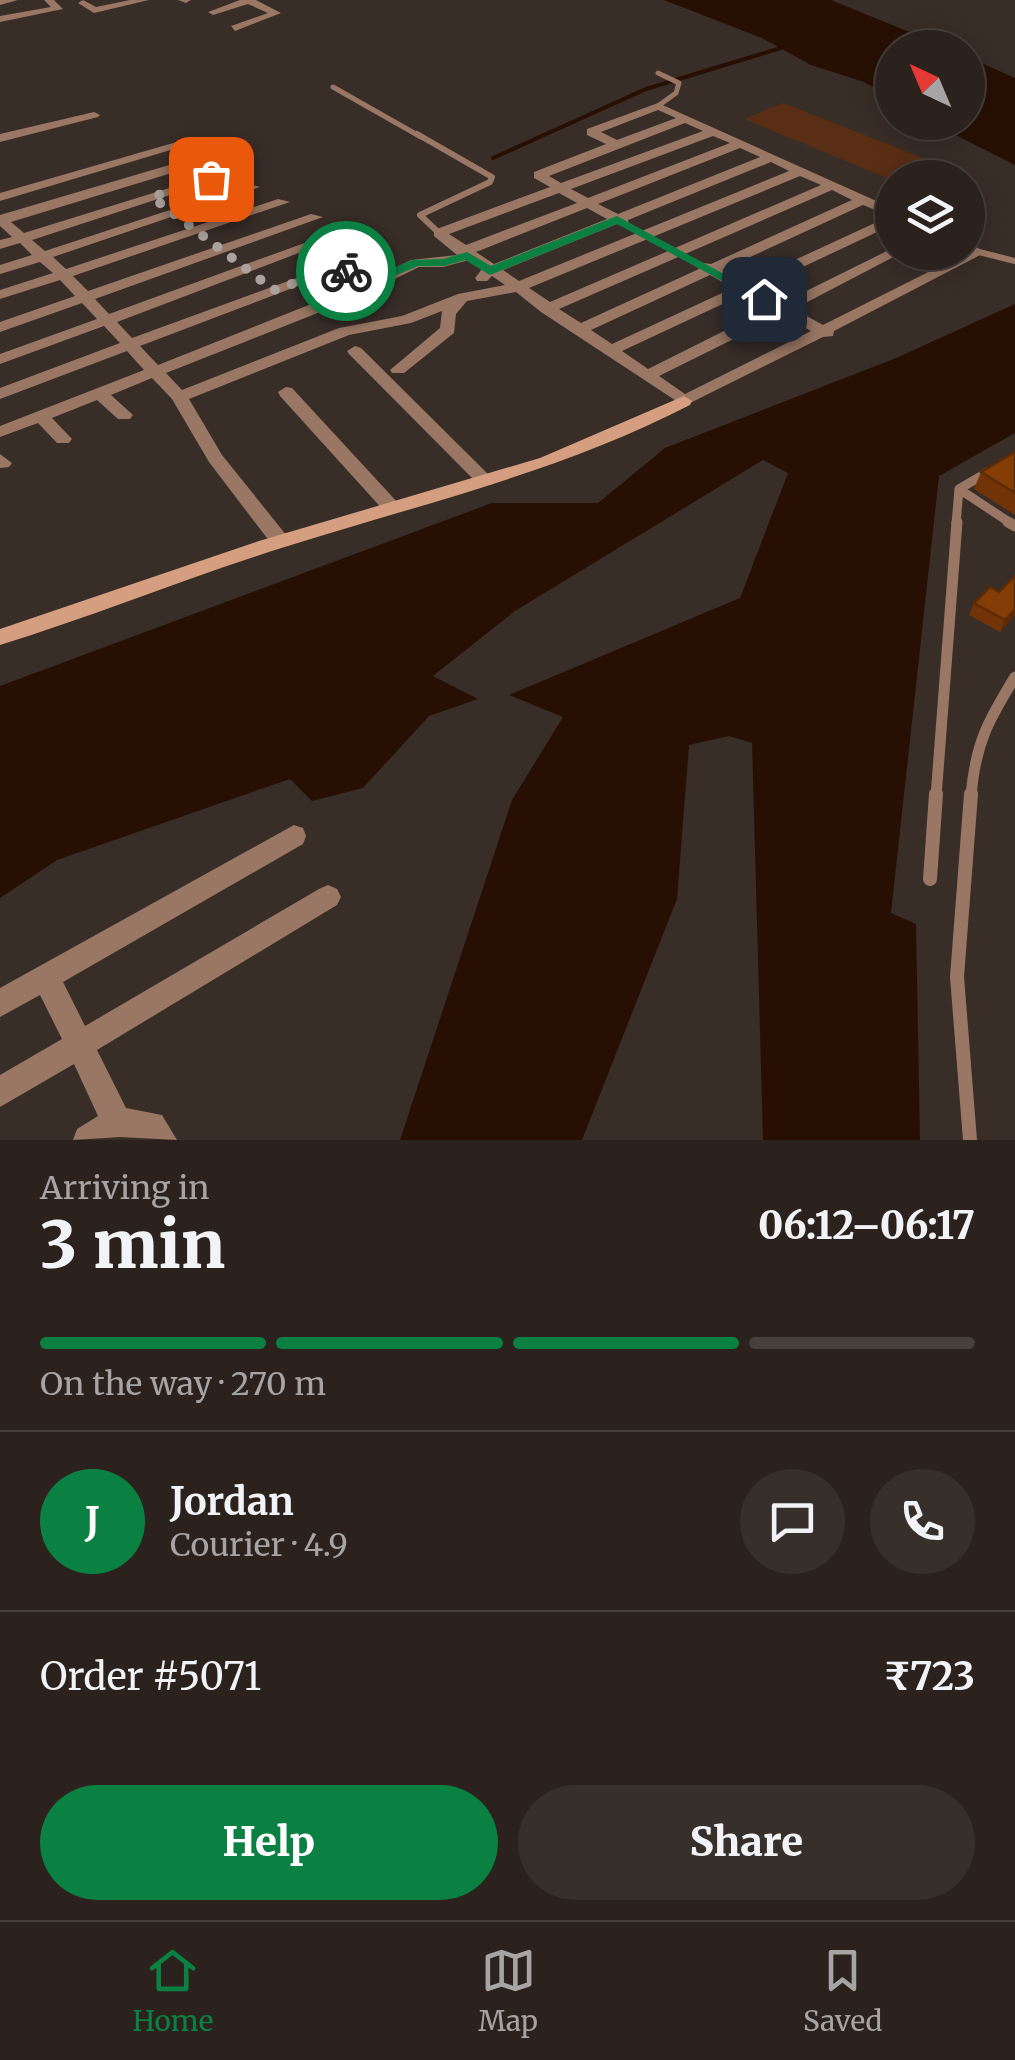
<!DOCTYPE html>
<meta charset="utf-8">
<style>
body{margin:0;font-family:Merriweather,serif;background:#372f2a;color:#f1f3f6;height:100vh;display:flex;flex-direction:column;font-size:38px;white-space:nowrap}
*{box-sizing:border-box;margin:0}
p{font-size:32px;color:#a6a4a4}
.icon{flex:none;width:55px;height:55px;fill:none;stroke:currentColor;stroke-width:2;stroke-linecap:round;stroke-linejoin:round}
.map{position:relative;height:1140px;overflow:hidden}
.details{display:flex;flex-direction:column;background:#2b221d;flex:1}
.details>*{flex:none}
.needle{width:65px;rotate:316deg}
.controls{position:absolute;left:875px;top:30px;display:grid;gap:20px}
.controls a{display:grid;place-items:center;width:110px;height:110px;border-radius:50%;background:#2b221d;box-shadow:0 5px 25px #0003,0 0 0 2px #473f3b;font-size:50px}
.pin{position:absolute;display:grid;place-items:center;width:85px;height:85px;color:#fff;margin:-42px;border-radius:20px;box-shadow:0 5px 15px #0006}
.courier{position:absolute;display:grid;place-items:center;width:100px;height:100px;margin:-50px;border:8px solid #0b8043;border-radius:50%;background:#fff;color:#222;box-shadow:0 2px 12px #0007}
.head em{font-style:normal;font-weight:800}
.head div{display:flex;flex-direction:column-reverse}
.head{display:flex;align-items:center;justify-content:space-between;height:170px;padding:0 40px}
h1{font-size:65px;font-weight:800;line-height:75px}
.bar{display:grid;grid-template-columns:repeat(4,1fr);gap:15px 10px;align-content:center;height:120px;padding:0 40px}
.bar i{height:12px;border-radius:8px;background:#473f3b}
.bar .on{background:#0b8043}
.bar p{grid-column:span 4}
.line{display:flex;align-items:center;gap:25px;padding:0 40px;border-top:2px solid #473f3b}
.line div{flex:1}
.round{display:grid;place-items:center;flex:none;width:105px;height:105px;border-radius:52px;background:#372f2a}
.button{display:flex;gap:20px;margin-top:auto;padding:20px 40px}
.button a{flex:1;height:115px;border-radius:60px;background:#0b8043;color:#fff;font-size:40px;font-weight:800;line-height:115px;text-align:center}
.button a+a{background:#372f2a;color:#f1f3f6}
.menu{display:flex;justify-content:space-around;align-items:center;height:140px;border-top:2px solid #473f3b;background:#2b221d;font-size:28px;color:#a6a4a4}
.menu a{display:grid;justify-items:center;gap:5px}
.menu .on{color:#0b8043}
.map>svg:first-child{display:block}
</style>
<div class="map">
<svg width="1015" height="1140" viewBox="0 0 1015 1140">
<rect width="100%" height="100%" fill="#392d27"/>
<path fill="#592e14" d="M 783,103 L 969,176 L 892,180 L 744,119 Z"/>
<path fill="#271003" d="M 664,0 L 831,0 L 946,47 L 892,48 L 892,98 L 864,82 L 811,65 L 762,38 Z
M 968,57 L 1015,78 L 1015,165 L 932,123 L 968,122 Z
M 1015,304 L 1015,433 L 939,476 L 891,913 L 916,924 L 920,1140 L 763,1140 L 752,743 L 729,736 L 689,745 L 677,899 L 582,1140 L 400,1140 L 512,800 L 563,717 L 509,695 L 740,598 L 788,473 L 763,460 L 515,611 L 433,676 L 478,699 L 429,716 L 363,788 L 312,801 L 290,779 L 57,860 L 0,898 L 0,686 L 492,503 L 598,503 L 665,448 L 896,358 Z"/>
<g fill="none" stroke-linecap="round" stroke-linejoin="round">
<path stroke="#271003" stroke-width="4" d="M 493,158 L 646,89 L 781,48"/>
<path stroke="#997764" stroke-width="5" d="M 658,73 L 679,83 L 676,93 L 658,106
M 333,87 L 421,137"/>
<path stroke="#997764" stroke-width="6" d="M 417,134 L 492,177 L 490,182 L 420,215 L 439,233
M 979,252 L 1015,261"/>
<path stroke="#997764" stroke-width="9" d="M 959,489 L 1012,524
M 959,489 L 988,472
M 956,524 L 959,489"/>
<path stroke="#997764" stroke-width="11" d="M 1008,522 L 1015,526
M 936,797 L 957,522
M 971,797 C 975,744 988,721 1015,677"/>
<path stroke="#997764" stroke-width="14" d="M 930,879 L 936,794
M 970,1140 L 957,977 L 971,794"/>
<path fill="#997764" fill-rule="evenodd" d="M 0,0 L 18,0 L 0,5 Z
M 44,0 L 54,0 L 63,9 L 0,22 L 0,16 L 51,7 Z
M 130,0 L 149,0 L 94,13 L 78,3 L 83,0 L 96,7 Z
M 178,0 L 191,0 L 186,3 Z
M 240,0 L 256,0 L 281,13 L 235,31 L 231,26 L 268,13 L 248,4 L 213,15 L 208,12 Z
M 658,103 L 892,208 L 892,225 L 756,289 L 782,303 L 891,249 L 892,252 L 903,252 L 794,309 L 823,325 L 968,252 L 968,243 L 986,252 L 834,331 L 833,336 L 823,337 L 684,406 L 541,312 L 516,292 L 467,301 L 456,314 L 454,333 L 404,373 L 392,373 L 390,370 L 440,328 L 442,311 L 411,323 L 349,335 L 189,399 L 222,455 L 287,536 L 290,541 L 280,548 L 273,546 L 209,462 L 172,399 L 152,378 L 111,395 L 133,415 L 130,419 L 118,419 L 97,400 L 52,418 L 72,439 L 69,443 L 57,443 L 38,423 L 0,437 L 0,426 L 144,370 L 127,351 L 0,399 L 0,388 L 120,343 L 104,326 L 0,364 L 0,354 L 97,319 L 82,303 L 0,332 L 0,322 L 75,296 L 60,280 L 0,299 L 0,290 L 53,273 L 40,262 L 0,274 L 0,265 L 32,255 L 20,243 L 0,249 L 0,240 L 12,237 L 0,226 L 0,215 L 220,150 L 224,151 L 224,157 L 11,222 L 24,233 L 237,167 L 247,170 L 32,240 L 45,251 L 249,184 L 260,187 L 53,257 L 66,269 L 278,199 L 290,202 L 73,276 L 88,291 L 311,214 L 323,217 L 95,299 L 109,314 L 321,237 L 333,240 L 117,322 L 132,338 L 313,272 L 344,269 L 376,277 L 411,260 L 457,255 L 434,236 L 434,230 L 550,187 L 534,178 L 534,172 L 606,144 L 587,135 L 587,129 ZM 658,110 L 676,118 L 617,140 L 601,132 ZM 685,123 L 703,131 L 561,183 L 549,176 ZM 713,136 L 730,143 L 588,198 L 571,189 ZM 740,148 L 760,157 L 618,214 L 598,204 ZM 771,162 L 789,171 L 519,281 L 503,270 L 617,224 L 629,226 L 628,220 ZM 800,176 L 821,185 L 550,302 L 529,288 ZM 832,190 L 852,200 L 711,264 L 697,262 L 695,265 L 699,269 L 581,323 L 559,309 ZM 559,193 L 577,203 L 466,245 L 449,234 ZM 863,205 L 890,216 L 745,283 L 722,270 ZM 587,208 L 607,219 L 494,264 L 476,252 ZM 469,260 L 482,269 L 475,278 L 477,281 L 487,281 L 492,276 L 505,285 L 458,294 L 402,316 L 339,328 L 182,390 L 166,373 L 358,297 L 419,267 L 443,267 ZM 710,275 L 733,288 L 612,344 L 591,330 ZM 336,277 L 364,283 L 158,365 L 140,346 L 303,284 ZM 744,294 L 770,308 L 648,369 L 622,351 ZM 782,315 L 811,331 L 685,394 L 659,376 Z
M 94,112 L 100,115 L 98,117 L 0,142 L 0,134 Z
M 194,137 L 204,140 L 0,201 L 0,193 Z
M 355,346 L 361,348 L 491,477 L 494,481 L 491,485 L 479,485 L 349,354 L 347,351 Z
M 286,387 L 292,388 L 399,504 L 401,508 L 399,512 L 385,512 L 280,396 L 278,392 Z
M 0,454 L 12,463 L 9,467 L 0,468 Z
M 294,825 L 303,828 L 306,836 L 303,844 L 63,982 L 85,1026 L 319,889 L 328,885 L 337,889 L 341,897 L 337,905 L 97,1050 L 126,1108 L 162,1115 L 177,1140 L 120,1137 L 73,1140 L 77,1129 L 98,1116 L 74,1064 L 0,1107 L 0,1075 L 62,1039 L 40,995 L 0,1017 L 0,988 Z"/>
<path fill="#d59e80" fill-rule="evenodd" d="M 684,396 L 692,401 L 690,405 C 562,471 425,503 288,546 C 191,576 97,615 0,645 L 0,629 L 259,541 L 540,458 Z"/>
</g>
<path fill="#723406" d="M 1015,452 L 1015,515 L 974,489 L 981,472 Z
M 1015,576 L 1015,615 L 1000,632 L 969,615 L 974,603 L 999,592 Z"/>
<path fill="#5d2b05" d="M 1015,609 L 1015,615 L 1000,632 L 1005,620 Z"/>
<path fill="#853d07" stroke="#5d2b05" stroke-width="2.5" d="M 1015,452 L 1015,493 L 981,472 Z
M 1015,576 L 1015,609 L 1005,620 L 974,603 L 990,587 L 999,592 Z"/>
<path fill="#0b8043" d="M 617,216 L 770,299 L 759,301 L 617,224 L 490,275 L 465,260 L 444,266 L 418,266 L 373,285 L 340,271 L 346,268 L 373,277 L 412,260 L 443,259 L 467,252 L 491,266 Z"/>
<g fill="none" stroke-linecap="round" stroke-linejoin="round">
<path stroke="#aba29d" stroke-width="10" stroke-dasharray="0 18" d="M 211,179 L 152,197 L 274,290 L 321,274 L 346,271"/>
</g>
</svg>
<div class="controls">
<a><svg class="needle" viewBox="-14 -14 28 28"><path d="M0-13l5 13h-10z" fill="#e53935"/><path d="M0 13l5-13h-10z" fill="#a6a4a4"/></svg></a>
<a><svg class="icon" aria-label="layers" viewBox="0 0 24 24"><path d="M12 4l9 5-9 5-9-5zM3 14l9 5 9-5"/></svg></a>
</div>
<div class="pin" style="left:211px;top:179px;background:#ea580c"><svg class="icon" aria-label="bag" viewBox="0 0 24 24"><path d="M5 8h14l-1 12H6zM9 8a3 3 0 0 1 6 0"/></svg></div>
<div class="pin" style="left:764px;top:299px;background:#1f2937"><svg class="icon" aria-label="home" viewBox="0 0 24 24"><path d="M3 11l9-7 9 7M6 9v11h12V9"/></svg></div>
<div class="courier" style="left:346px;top:271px"><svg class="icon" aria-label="bike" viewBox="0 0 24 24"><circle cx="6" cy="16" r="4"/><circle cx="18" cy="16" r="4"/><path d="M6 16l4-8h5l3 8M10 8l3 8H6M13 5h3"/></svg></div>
</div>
<section class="details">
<div class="head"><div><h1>3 min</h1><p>Arriving in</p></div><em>06:12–06:17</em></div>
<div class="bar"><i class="on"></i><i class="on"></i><i class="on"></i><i></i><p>On the way · 270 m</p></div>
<div class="line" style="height:180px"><b class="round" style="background:#0b8043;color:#fff">J</b><div><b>Jordan</b><p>Courier · 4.9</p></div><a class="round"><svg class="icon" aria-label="chat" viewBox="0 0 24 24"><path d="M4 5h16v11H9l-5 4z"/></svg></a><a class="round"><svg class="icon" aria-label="phone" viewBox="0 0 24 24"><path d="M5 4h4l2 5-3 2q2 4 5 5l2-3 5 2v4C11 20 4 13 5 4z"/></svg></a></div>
<div class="line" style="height:130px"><div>Order #5071</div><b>₹723</b></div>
<div class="button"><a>Help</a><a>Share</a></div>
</section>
<nav class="menu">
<a class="on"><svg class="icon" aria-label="home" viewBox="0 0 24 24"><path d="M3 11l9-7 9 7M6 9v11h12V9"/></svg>Home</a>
<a><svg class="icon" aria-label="map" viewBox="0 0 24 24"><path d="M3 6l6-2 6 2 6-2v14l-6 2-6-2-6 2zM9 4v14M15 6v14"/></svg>Map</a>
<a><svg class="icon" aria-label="saved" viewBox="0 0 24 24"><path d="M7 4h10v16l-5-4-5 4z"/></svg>Saved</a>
</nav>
